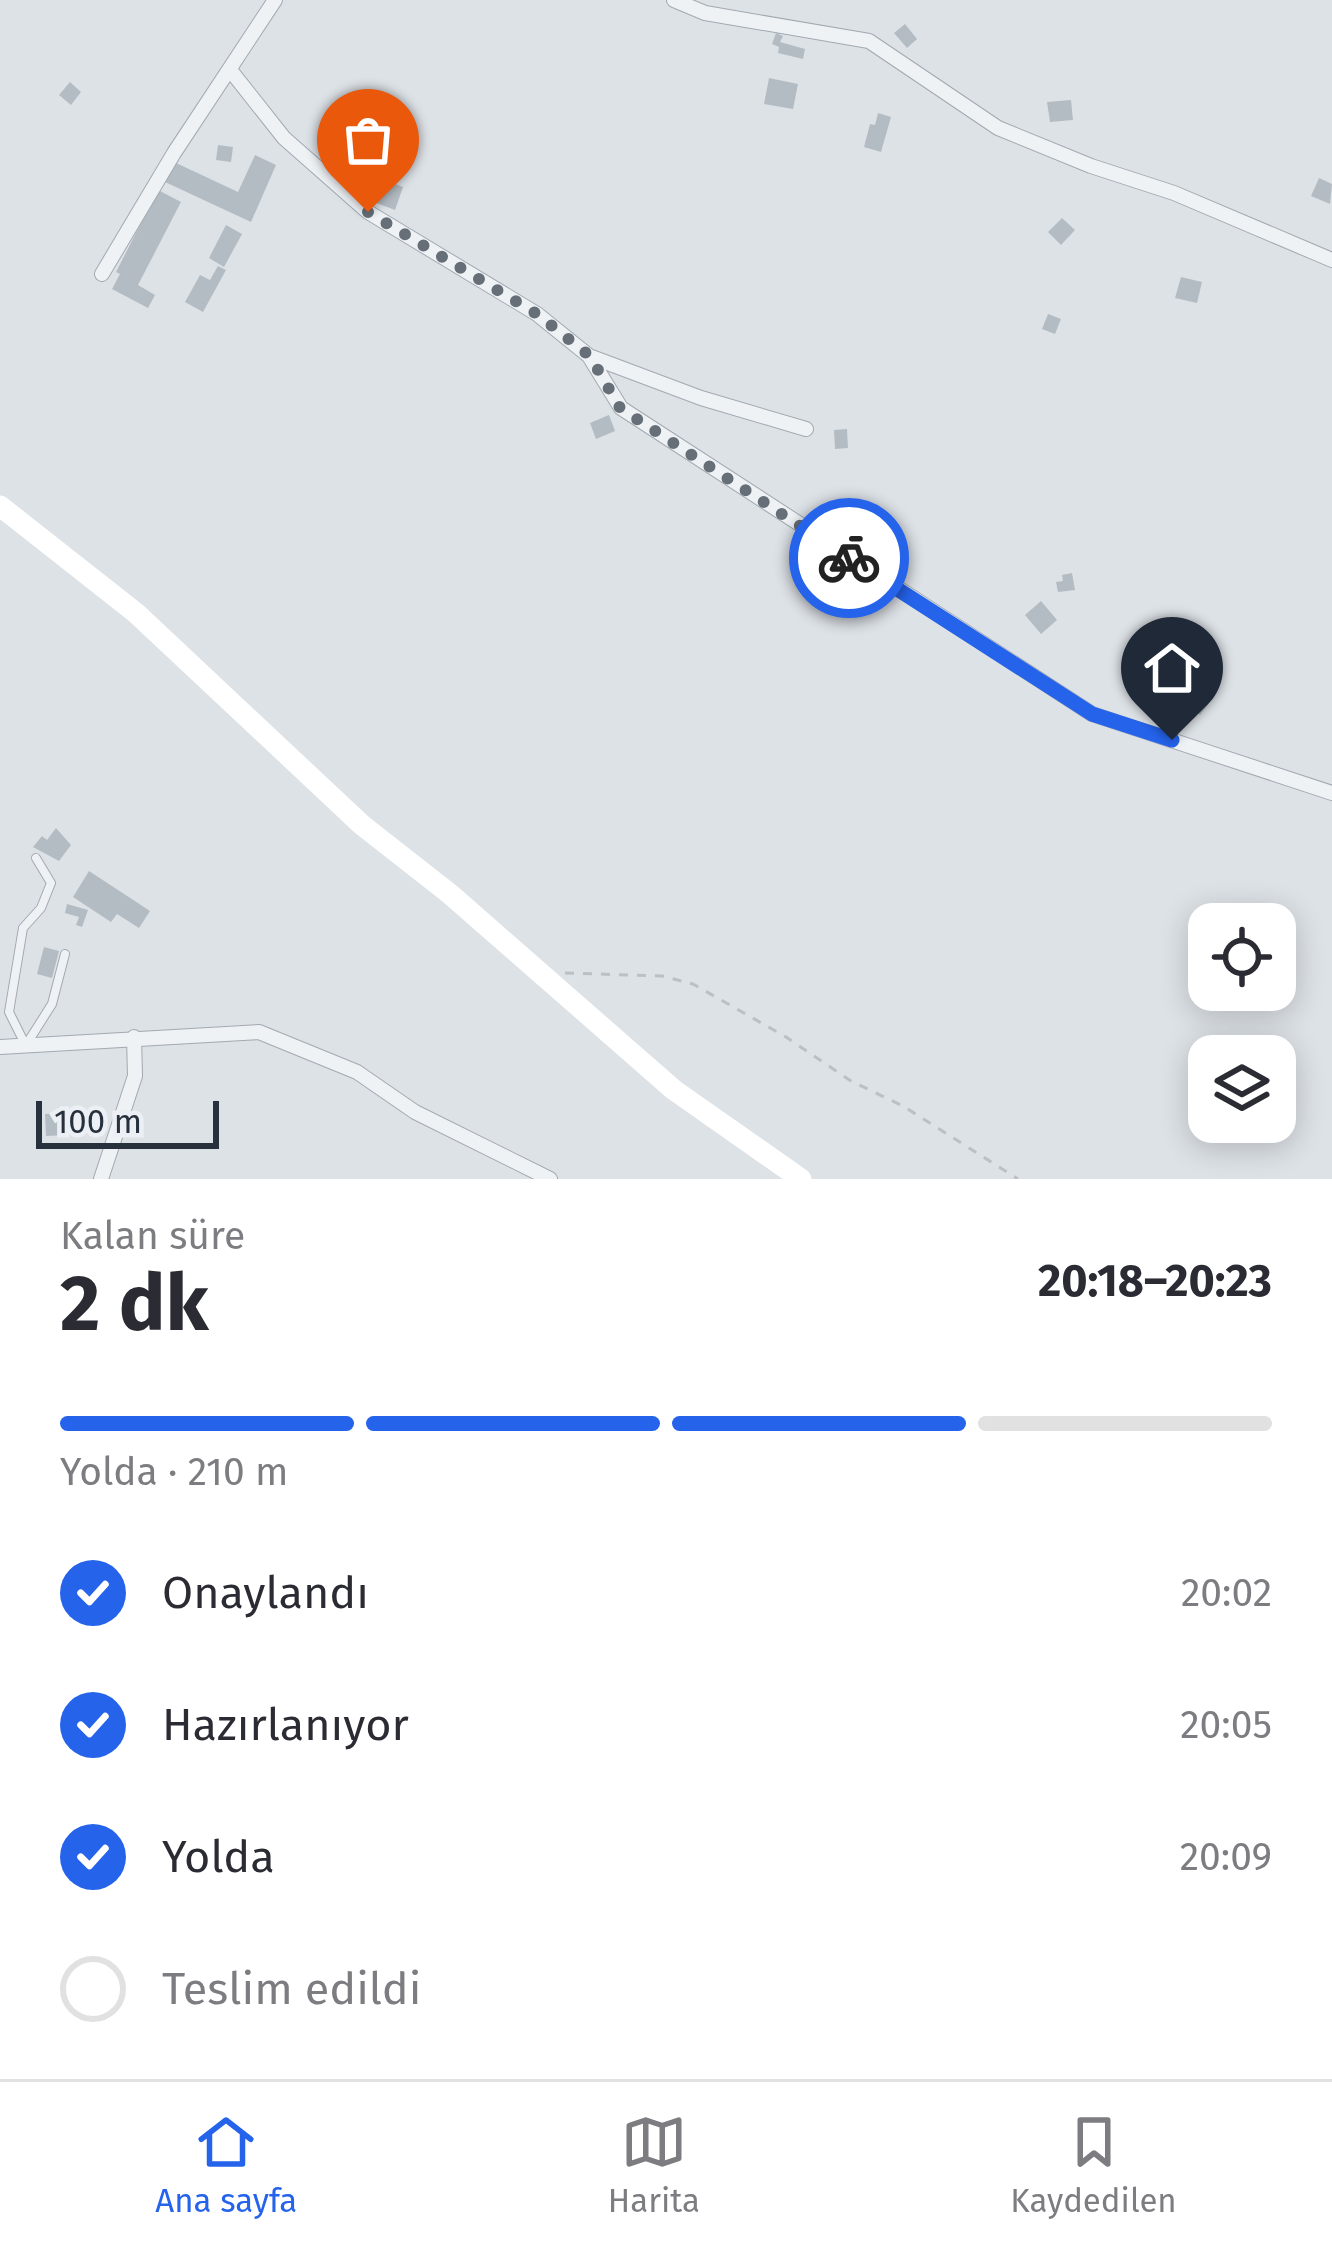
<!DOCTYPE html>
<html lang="tr">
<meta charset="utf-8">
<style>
body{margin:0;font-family:"Fira Sans",sans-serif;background:#f7f7f7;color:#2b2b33;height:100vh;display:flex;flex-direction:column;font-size:45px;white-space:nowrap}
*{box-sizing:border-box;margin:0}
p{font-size:39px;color:#7c7c81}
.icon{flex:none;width:66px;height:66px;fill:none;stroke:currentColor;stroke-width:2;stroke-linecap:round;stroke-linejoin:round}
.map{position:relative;height:1179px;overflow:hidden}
.details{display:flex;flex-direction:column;background:#fff;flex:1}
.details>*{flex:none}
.tools{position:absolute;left:1188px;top:903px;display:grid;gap:24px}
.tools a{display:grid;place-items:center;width:108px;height:108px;border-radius:24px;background:#fff;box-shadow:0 6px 30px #0003;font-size:60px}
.scale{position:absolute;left:36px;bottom:30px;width:183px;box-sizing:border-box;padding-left:12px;border:6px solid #26313d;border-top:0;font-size:33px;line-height:42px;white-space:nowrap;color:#26313d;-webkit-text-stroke:9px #ecf0f4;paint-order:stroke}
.pin{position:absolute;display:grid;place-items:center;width:102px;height:102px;color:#fff;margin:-123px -51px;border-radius:50% 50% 50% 0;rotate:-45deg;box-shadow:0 0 12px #0007}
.pin .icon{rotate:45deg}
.courier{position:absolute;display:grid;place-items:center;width:120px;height:120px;margin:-60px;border:9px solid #2563eb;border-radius:50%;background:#fff;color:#222;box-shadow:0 3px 15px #0007}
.head em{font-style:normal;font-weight:700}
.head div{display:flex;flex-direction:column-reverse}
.head{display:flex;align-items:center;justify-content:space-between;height:204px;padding:0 60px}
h1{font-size:78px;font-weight:700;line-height:90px}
.bar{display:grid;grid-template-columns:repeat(4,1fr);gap:18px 12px;align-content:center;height:144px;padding:0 60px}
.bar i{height:15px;border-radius:9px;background:#e1e1e2}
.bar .selected{background:#2563eb}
.bar p{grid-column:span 4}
ol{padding:0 60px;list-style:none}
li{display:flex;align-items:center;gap:36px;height:132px}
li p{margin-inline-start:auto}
li .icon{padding:12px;border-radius:50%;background:#2563eb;color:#fff;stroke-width:4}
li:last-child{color:#7c7c81}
li i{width:66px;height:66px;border:6px solid #e1e1e2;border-radius:50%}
.tabs{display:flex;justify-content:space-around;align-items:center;height:168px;border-top:3px solid #e1e1e2;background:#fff;font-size:33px;color:#7c7c81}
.tabs a{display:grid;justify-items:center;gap:6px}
.tabs .selected{color:#2563eb}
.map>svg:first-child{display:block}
</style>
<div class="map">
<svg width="1332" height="1179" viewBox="0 0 1332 1179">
<rect width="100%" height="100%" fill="#dde2e7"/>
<path fill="#b4bcc3" d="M 905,24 L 917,39 L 907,48 L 894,33 Z
M 776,33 L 783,36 L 780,42 L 805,49 L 803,59 L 778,53 L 779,47 L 772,44 Z
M 769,78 L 798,84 L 793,109 L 764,104 Z
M 70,82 L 81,92 L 71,105 L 59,95 Z
M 1071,100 L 1073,120 L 1050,122 L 1047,102 Z
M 878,113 L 891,117 L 881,152 L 864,147 L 870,124 L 875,125 Z
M 218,145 L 233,147 L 231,162 L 216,160 Z
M 255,155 L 276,165 L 251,222 L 165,182 L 174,162 L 238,192 Z
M 1319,178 L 1332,184 L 1330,204 L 1311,196 Z
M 383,179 L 403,187 L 395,210 L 374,202 Z
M 158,190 L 181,202 L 138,285 L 155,295 L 148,308 L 112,289 L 120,274 L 116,272 Z
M 1062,218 L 1075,230 L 1061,245 L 1048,232 Z
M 226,225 L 242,234 L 224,267 L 209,258 Z
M 218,266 L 226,270 L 203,312 L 185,302 L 200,275 L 210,280 Z
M 1181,277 L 1202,282 L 1197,303 L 1175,298 Z
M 1048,314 L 1061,319 L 1055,334 L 1042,329 Z
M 609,415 L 615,431 L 596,439 L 590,423 Z
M 847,429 L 848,448 L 835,449 L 834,430 Z
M 1072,573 L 1075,590 L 1058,592 L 1056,582 L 1063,581 L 1062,575 Z
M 1041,601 L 1057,620 L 1041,634 L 1025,615 Z
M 1197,683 L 1214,697 L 1200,715 L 1192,709 L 1196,704 L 1186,697 Z
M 56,828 L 71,845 L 59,861 L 33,847 L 42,836 L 47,840 Z
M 89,871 L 150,911 L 139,928 L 117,914 L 111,922 L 73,897 Z
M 67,904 L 88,910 L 82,927 L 76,925 L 79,917 L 65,913 Z
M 44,947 L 59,951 L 52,978 L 37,974 Z
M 58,1107 L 68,1107 L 69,1135 L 46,1136 L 45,1114 L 58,1113 Z"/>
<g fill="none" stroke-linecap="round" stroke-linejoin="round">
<defs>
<path id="lane" d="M 25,1044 L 9,1012 L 23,928 L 41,908 L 51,883 L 36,858
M 26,1045 L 52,1004 L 65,954"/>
<path id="street" d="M 674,0 L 705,13 L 869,41 L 998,128 L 1091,166 L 1174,193 L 1332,260
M 231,71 L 284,138 L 368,212 L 537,314 L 589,356 L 621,408 L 1092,714 L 1332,793
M 102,274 L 174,153 L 275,0
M 589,356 L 701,398 L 806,429
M 0,1047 L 259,1032 L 357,1072 L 415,1112 L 550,1179
M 101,1179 L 135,1076 L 134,1037"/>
</defs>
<use href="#lane" stroke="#a2a9b1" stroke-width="10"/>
<use href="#street" stroke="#a2a9b1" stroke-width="16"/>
<path stroke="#bbc0c5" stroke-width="3" stroke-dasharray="9 9" stroke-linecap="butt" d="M 565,973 L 662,976 L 693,984 L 786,1037 L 851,1081 L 903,1106 L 1018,1179"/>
<use href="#lane" stroke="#eff2f5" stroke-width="8"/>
<use href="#street" stroke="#eff2f5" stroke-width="14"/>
<path stroke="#fff" stroke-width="21" d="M 0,506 L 136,613 L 362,825 L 450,894 L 674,1090 L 801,1179"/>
</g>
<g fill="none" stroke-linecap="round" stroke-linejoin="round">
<path stroke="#666f78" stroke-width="12" stroke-dasharray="0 21.6" d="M 368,212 L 537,314 L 590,356 L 620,408 L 849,558"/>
<path stroke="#2563eb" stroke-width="15" d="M 849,558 L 1092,714 L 1172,740"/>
</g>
</svg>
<div class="tools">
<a><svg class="icon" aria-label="locate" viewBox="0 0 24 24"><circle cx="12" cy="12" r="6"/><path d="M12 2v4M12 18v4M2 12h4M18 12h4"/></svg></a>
<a><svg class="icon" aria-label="layers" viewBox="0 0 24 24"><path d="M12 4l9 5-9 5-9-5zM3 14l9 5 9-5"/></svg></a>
</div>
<div class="scale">100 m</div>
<div class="pin" style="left:368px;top:212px;background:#ea580c"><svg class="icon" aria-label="bag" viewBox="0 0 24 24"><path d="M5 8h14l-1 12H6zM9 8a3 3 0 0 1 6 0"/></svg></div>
<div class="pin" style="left:1172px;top:740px;background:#1f2937"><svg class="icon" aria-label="home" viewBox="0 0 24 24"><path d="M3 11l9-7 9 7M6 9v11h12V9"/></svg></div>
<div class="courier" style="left:849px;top:558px"><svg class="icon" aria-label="bike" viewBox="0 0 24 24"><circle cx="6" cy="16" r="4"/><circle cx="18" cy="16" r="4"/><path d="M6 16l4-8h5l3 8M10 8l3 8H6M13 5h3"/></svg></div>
</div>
<section class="details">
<div class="head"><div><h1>2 dk</h1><p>Kalan süre</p></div><em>20:18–20:23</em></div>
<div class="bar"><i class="selected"></i><i class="selected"></i><i class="selected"></i><i></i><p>Yolda · 210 m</p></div>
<ol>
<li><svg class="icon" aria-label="check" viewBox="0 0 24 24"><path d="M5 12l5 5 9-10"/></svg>Onaylandı<p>20:02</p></li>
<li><svg class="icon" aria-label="check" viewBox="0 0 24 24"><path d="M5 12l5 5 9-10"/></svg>Hazırlanıyor<p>20:05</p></li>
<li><svg class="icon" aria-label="check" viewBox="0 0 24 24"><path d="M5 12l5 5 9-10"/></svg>Yolda<p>20:09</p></li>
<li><i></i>Teslim edildi</li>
</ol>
</section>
<nav class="tabs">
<a class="selected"><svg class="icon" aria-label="home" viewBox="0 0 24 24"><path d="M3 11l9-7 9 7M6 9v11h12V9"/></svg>Ana sayfa</a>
<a><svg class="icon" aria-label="map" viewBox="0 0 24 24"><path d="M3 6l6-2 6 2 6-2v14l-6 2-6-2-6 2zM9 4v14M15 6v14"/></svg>Harita</a>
<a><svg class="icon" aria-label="saved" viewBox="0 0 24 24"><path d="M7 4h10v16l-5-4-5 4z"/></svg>Kaydedilen</a>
</nav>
